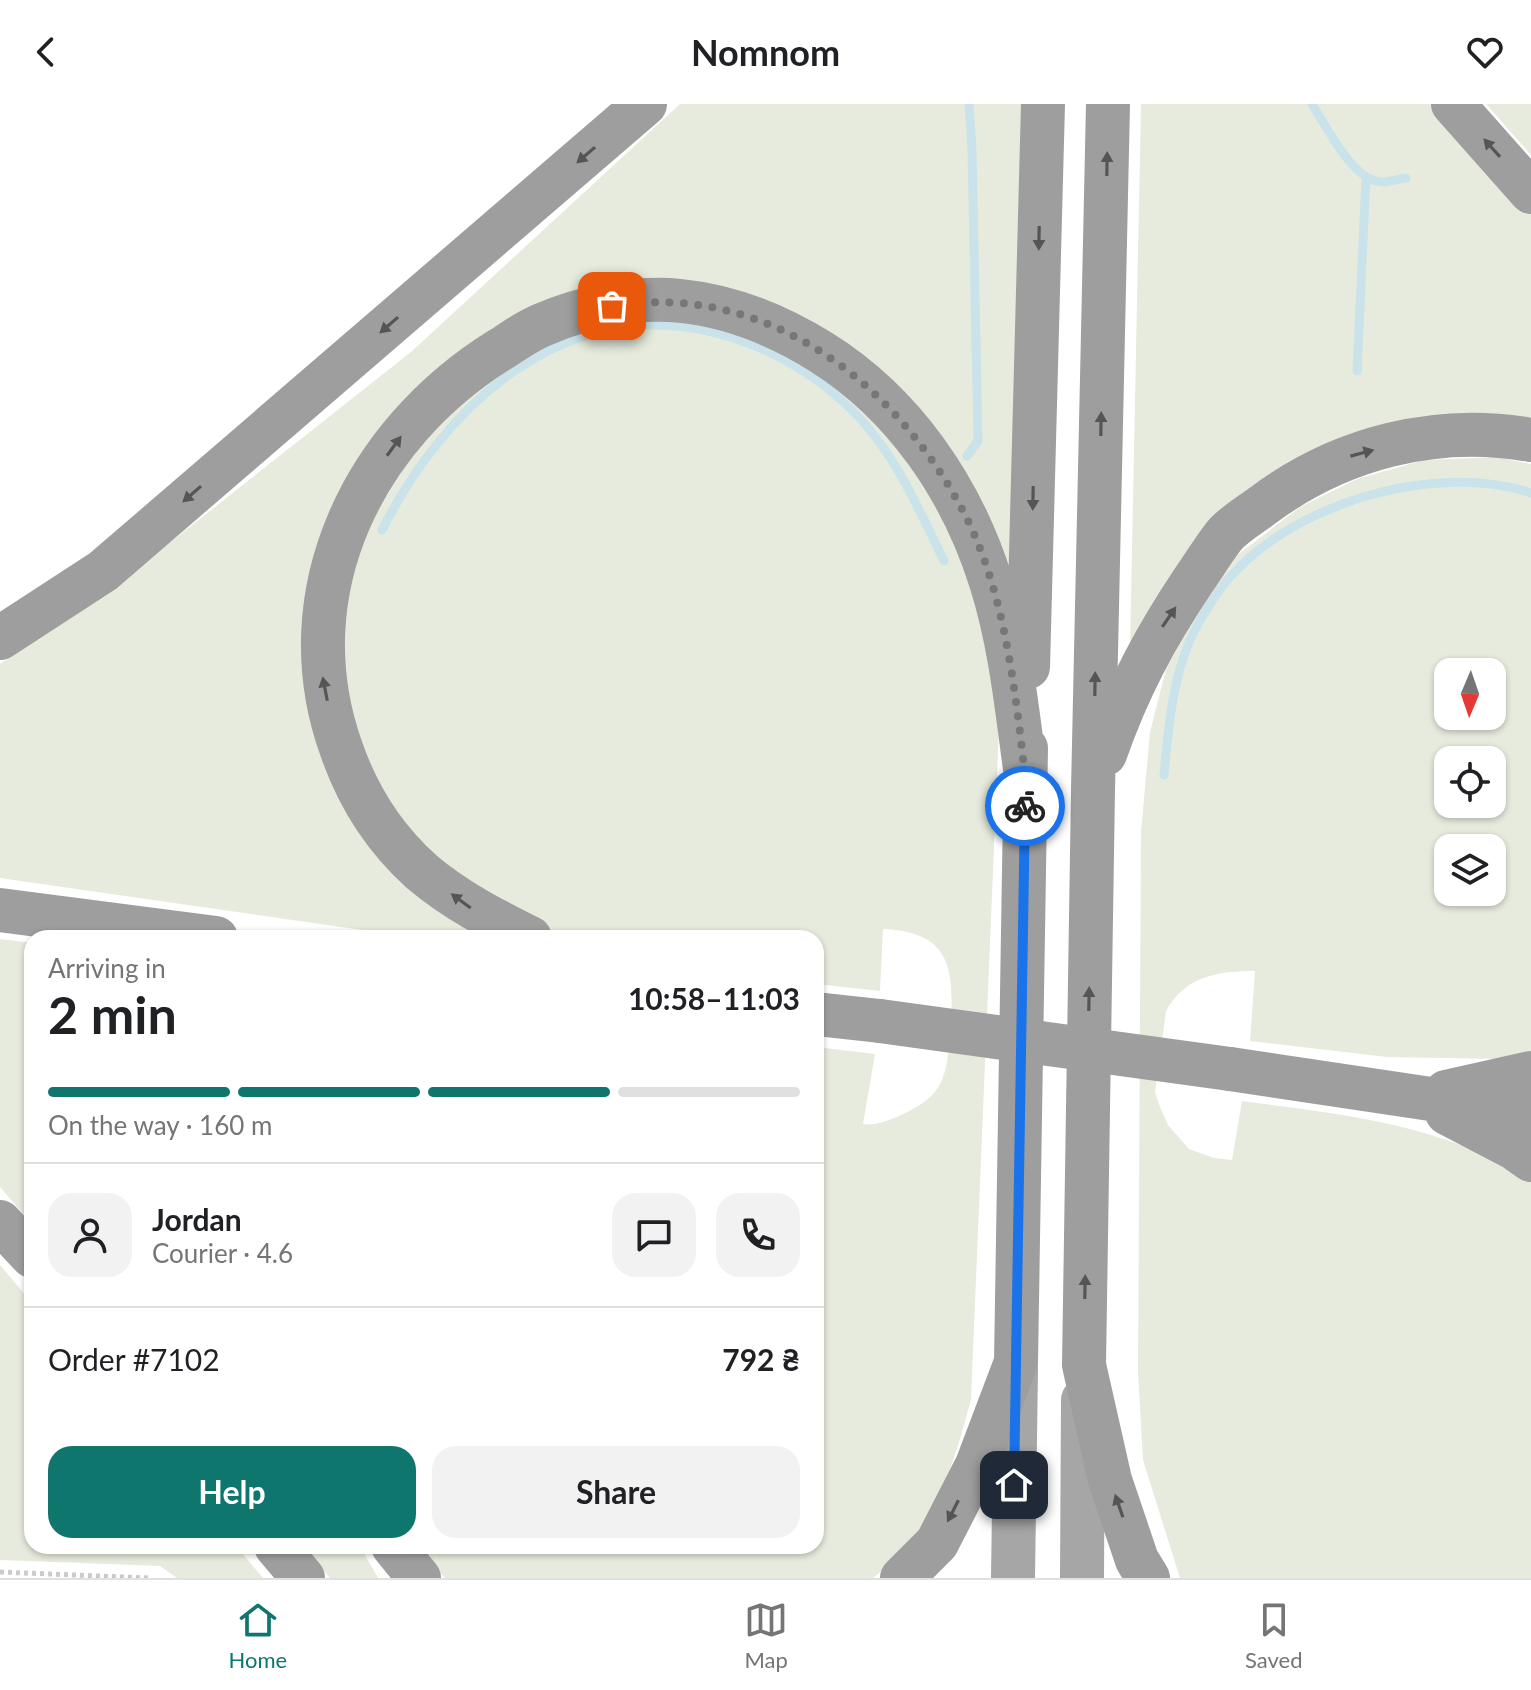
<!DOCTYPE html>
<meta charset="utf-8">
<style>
body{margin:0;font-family:Lato,sans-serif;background:#f2f2f2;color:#202124;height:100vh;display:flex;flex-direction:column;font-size:30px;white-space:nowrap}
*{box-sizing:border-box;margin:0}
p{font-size:26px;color:#757577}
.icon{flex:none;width:44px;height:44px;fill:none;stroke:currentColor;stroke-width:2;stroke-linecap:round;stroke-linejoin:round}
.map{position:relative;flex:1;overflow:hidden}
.details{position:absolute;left:24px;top:826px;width:800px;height:624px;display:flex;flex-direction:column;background:#fff;border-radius:24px;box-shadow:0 2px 6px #0004}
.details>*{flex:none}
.needle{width:52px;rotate:182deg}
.buttons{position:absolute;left:1434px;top:554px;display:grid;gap:16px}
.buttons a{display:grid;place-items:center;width:72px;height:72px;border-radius:16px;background:#fff;box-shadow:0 2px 6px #0004;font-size:40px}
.pin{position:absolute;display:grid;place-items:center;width:68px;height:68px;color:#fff;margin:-34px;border-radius:16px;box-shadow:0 4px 12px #0006}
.courier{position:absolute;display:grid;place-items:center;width:80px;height:80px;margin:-40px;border:6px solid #1a73e8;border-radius:50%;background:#fff;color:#222;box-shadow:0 2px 10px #0007}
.headline em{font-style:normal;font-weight:700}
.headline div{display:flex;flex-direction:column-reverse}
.headline{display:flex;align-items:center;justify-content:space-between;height:136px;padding:0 24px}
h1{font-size:52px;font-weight:700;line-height:60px}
.bar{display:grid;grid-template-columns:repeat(4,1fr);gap:12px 8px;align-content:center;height:96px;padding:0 24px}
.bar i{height:10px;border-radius:6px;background:#e0e0e0}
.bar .active{background:#0f766e}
.bar p{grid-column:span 4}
.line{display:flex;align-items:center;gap:20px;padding:0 24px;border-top:2px solid #e0e0e0}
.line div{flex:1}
.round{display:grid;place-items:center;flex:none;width:84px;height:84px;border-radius:24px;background:#f2f2f2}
.button{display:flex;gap:16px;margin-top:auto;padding:16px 24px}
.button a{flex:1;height:92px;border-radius:24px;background:#0f766e;color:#fff;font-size:32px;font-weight:700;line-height:92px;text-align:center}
.button a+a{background:#f2f2f2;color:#202124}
header{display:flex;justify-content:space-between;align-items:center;height:104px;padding:0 24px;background:#fff;font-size:36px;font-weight:700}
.tab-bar{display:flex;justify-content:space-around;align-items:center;height:112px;border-top:2px solid #e0e0e0;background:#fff;font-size:22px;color:#757577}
.tab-bar a{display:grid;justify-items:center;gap:4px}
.tab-bar .active{color:#0f766e}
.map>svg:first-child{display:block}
</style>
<header><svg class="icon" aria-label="back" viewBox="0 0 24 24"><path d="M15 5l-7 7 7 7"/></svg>Nomnom<svg class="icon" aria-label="heart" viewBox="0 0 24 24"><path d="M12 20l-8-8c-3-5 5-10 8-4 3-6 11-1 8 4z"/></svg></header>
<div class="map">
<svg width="1531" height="1474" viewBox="0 0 1531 1474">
<rect width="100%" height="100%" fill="#fff"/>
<path fill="#e7ebdd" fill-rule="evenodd" d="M 680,0 L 1022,0 L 1012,498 L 905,297 L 635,178 L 367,350 L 319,627 L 496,834 L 418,834 L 0,774 L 0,560 L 115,482 L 411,248 Z
M 1141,0 L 1439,0 L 1531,105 L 1531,323 L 1345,338 L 1130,545 Z
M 1486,0 L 1531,0 L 1531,51 Z
M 638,207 L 734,219 L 842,279 L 916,361 L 975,473 L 999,623 L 971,1295 C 957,1349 940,1408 902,1449 C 893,1459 882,1466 873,1474 L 445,1474 L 416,1442 L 816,1442 L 816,943 L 875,950 L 863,1020 C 880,1024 923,1003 934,989 C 948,973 948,949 950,930 C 954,871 956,828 883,825 L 880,887 L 816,880 L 816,834 L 577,834 L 544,825 L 485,796 L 389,714 L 334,571 L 347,461 L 422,330 L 542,236 Z
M 1496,353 L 1531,360 L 1531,948 L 1501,955 L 1387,953 L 1250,937 L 1255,867 C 1218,867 1185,872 1166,907 L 1155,988 L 1160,1003 L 1168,1021 L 1189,1045 L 1214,1054 L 1232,1056 L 1242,997 C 1325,1008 1406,1016 1483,1050 C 1500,1057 1516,1069 1531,1078 L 1531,1474 L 1180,1474 L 1143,1356 L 1138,1267 L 1141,728 L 1150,628 L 1166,565 L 1223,462 L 1300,403 L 1357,375 L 1424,356 ZM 1448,568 L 1492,568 L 1492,612 L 1448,612 ZM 1448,656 L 1492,656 L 1492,700 L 1448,700 ZM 1448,744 L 1492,744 L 1492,788 L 1448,788 Z
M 0,835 L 32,839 L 32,1120 L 0,1083 Z
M 0,1161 L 32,1199 L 32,1442 L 236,1442 L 263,1474 L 177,1474 L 160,1462 L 0,1456 Z
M 303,1442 L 360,1442 L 378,1474 L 330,1474 Z"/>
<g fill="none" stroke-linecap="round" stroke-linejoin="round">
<path stroke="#cae3ea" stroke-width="9" d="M 1312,0 C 1326,22 1353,77 1381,78 C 1389,78 1398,75 1406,74
M 1357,267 L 1366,73
M 967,352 L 978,337 L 972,45 L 969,0
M 382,426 C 445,301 563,192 713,228 C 761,240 803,262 840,295 C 890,338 916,399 944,457
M 1164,671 C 1169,617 1173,561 1202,513 C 1210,500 1219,485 1230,473 C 1295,399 1436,357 1531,389"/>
<path stroke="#cbcbcb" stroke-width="5" stroke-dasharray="4 4" stroke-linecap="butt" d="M 0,1468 L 148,1474"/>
<path stroke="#a6a6a6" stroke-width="44" d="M 1013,1474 L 1016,1265
M 1082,1474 L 1083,1296"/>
<path stroke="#9e9e9e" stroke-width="44" d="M 1108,0 L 1093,686 L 1084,1261 L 1110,1376 L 1137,1456 L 1148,1474
M 1453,0 L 1531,88
M 0,534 L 103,467 L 645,0
M 1028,563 L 1043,0
M 1105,650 C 1128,584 1155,534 1193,477 C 1203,463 1213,446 1224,432 C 1234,420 1250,411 1262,402 C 1339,344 1436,319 1531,336
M 0,806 L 216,834
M 530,834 C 492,815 455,796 422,768 C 384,734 357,691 341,644 C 285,487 365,329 501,245 C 514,237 527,227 542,221 C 583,203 636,192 681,197 C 731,202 779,222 821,248 C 904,300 962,385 991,478 C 1011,541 1017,607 1026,672
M 816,910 L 880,917
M 1230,965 L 1531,1010
M 1446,988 L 1531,969
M 1447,1009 L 1514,1044 L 1531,1056
M 0,1118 L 32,1152
M 276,1442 L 303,1474
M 393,1442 L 419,1474
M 902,1474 L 937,1439 L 977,1361 L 1016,1258 L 1026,644"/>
<path stroke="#9e9e9e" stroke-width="44" d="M 880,917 L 1230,965"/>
</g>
<defs><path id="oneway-solid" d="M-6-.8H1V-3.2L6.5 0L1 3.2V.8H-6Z" transform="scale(2)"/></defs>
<g fill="#555">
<use href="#oneway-solid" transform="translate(1492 44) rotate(-132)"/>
<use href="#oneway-solid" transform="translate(586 51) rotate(139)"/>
<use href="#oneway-solid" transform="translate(1107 60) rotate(-89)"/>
<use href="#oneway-solid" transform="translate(1039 134) rotate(91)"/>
<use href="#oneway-solid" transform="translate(389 221) rotate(139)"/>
<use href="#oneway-solid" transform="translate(1101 320) rotate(-89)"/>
<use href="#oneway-solid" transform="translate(394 342) rotate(-54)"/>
<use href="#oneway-solid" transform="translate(1362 349) rotate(-15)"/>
<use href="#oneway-solid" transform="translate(192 390) rotate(139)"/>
<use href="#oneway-solid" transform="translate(1033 394) rotate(91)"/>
<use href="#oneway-solid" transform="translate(1169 513) rotate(-56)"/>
<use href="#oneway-solid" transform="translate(1095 580) rotate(-89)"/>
<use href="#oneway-solid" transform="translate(325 585) rotate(-101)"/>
<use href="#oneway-solid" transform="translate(461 797) rotate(-144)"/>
<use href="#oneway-solid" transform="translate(1089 895) rotate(-89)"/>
<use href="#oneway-solid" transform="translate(1085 1183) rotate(-89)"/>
<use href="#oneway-solid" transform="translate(1119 1402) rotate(-109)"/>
<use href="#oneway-solid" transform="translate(953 1407) rotate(117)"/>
</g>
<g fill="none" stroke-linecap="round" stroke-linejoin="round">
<path stroke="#777" stroke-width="8" stroke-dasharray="0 14.4" d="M 612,202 C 765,177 895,278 963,407 C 995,468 1008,538 1017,605 C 1021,638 1026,669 1025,702"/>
<path stroke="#1a73e8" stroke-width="10" d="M 1014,1381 L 1025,702"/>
</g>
</svg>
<div class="buttons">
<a><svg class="needle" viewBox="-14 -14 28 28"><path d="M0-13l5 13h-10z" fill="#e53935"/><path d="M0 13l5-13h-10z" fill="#757577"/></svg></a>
<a><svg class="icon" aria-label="locate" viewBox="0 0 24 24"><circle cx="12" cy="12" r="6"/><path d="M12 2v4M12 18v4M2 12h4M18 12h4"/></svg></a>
<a><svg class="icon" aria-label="layers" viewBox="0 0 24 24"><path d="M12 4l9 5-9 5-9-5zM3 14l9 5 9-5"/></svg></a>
</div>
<div class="pin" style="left:612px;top:202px;background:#ea580c"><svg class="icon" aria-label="bag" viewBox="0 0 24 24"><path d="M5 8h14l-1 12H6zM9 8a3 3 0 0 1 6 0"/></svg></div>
<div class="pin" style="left:1014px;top:1381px;background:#1f2937"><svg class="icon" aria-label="home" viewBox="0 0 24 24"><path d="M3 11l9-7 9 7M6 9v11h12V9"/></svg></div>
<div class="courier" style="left:1025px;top:702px"><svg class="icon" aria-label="bike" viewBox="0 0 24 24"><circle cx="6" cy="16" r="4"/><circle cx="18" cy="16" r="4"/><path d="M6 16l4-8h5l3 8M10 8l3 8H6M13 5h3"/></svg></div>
<section class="details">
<div class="headline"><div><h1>2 min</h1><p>Arriving in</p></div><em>10:58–11:03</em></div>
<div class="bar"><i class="active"></i><i class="active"></i><i class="active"></i><i></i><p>On the way · 160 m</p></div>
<div class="line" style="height:144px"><a class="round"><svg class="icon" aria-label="person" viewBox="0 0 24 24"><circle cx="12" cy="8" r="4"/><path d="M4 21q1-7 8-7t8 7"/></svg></a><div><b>Jordan</b><p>Courier · 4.6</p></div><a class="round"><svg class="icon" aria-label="chat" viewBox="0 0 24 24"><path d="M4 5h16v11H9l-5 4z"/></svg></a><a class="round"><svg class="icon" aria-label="phone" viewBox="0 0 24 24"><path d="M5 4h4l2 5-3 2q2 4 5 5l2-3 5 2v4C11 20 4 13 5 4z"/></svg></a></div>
<div class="line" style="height:104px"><div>Order #7102</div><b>792 ₴</b></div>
<div class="button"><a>Help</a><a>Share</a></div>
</section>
</div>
<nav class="tab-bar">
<a class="active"><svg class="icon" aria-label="home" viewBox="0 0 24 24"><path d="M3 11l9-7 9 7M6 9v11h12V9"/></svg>Home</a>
<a><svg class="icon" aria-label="map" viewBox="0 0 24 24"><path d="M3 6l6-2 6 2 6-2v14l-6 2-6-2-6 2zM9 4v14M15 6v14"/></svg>Map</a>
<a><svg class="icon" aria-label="saved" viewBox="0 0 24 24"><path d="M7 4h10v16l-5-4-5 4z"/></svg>Saved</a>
</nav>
